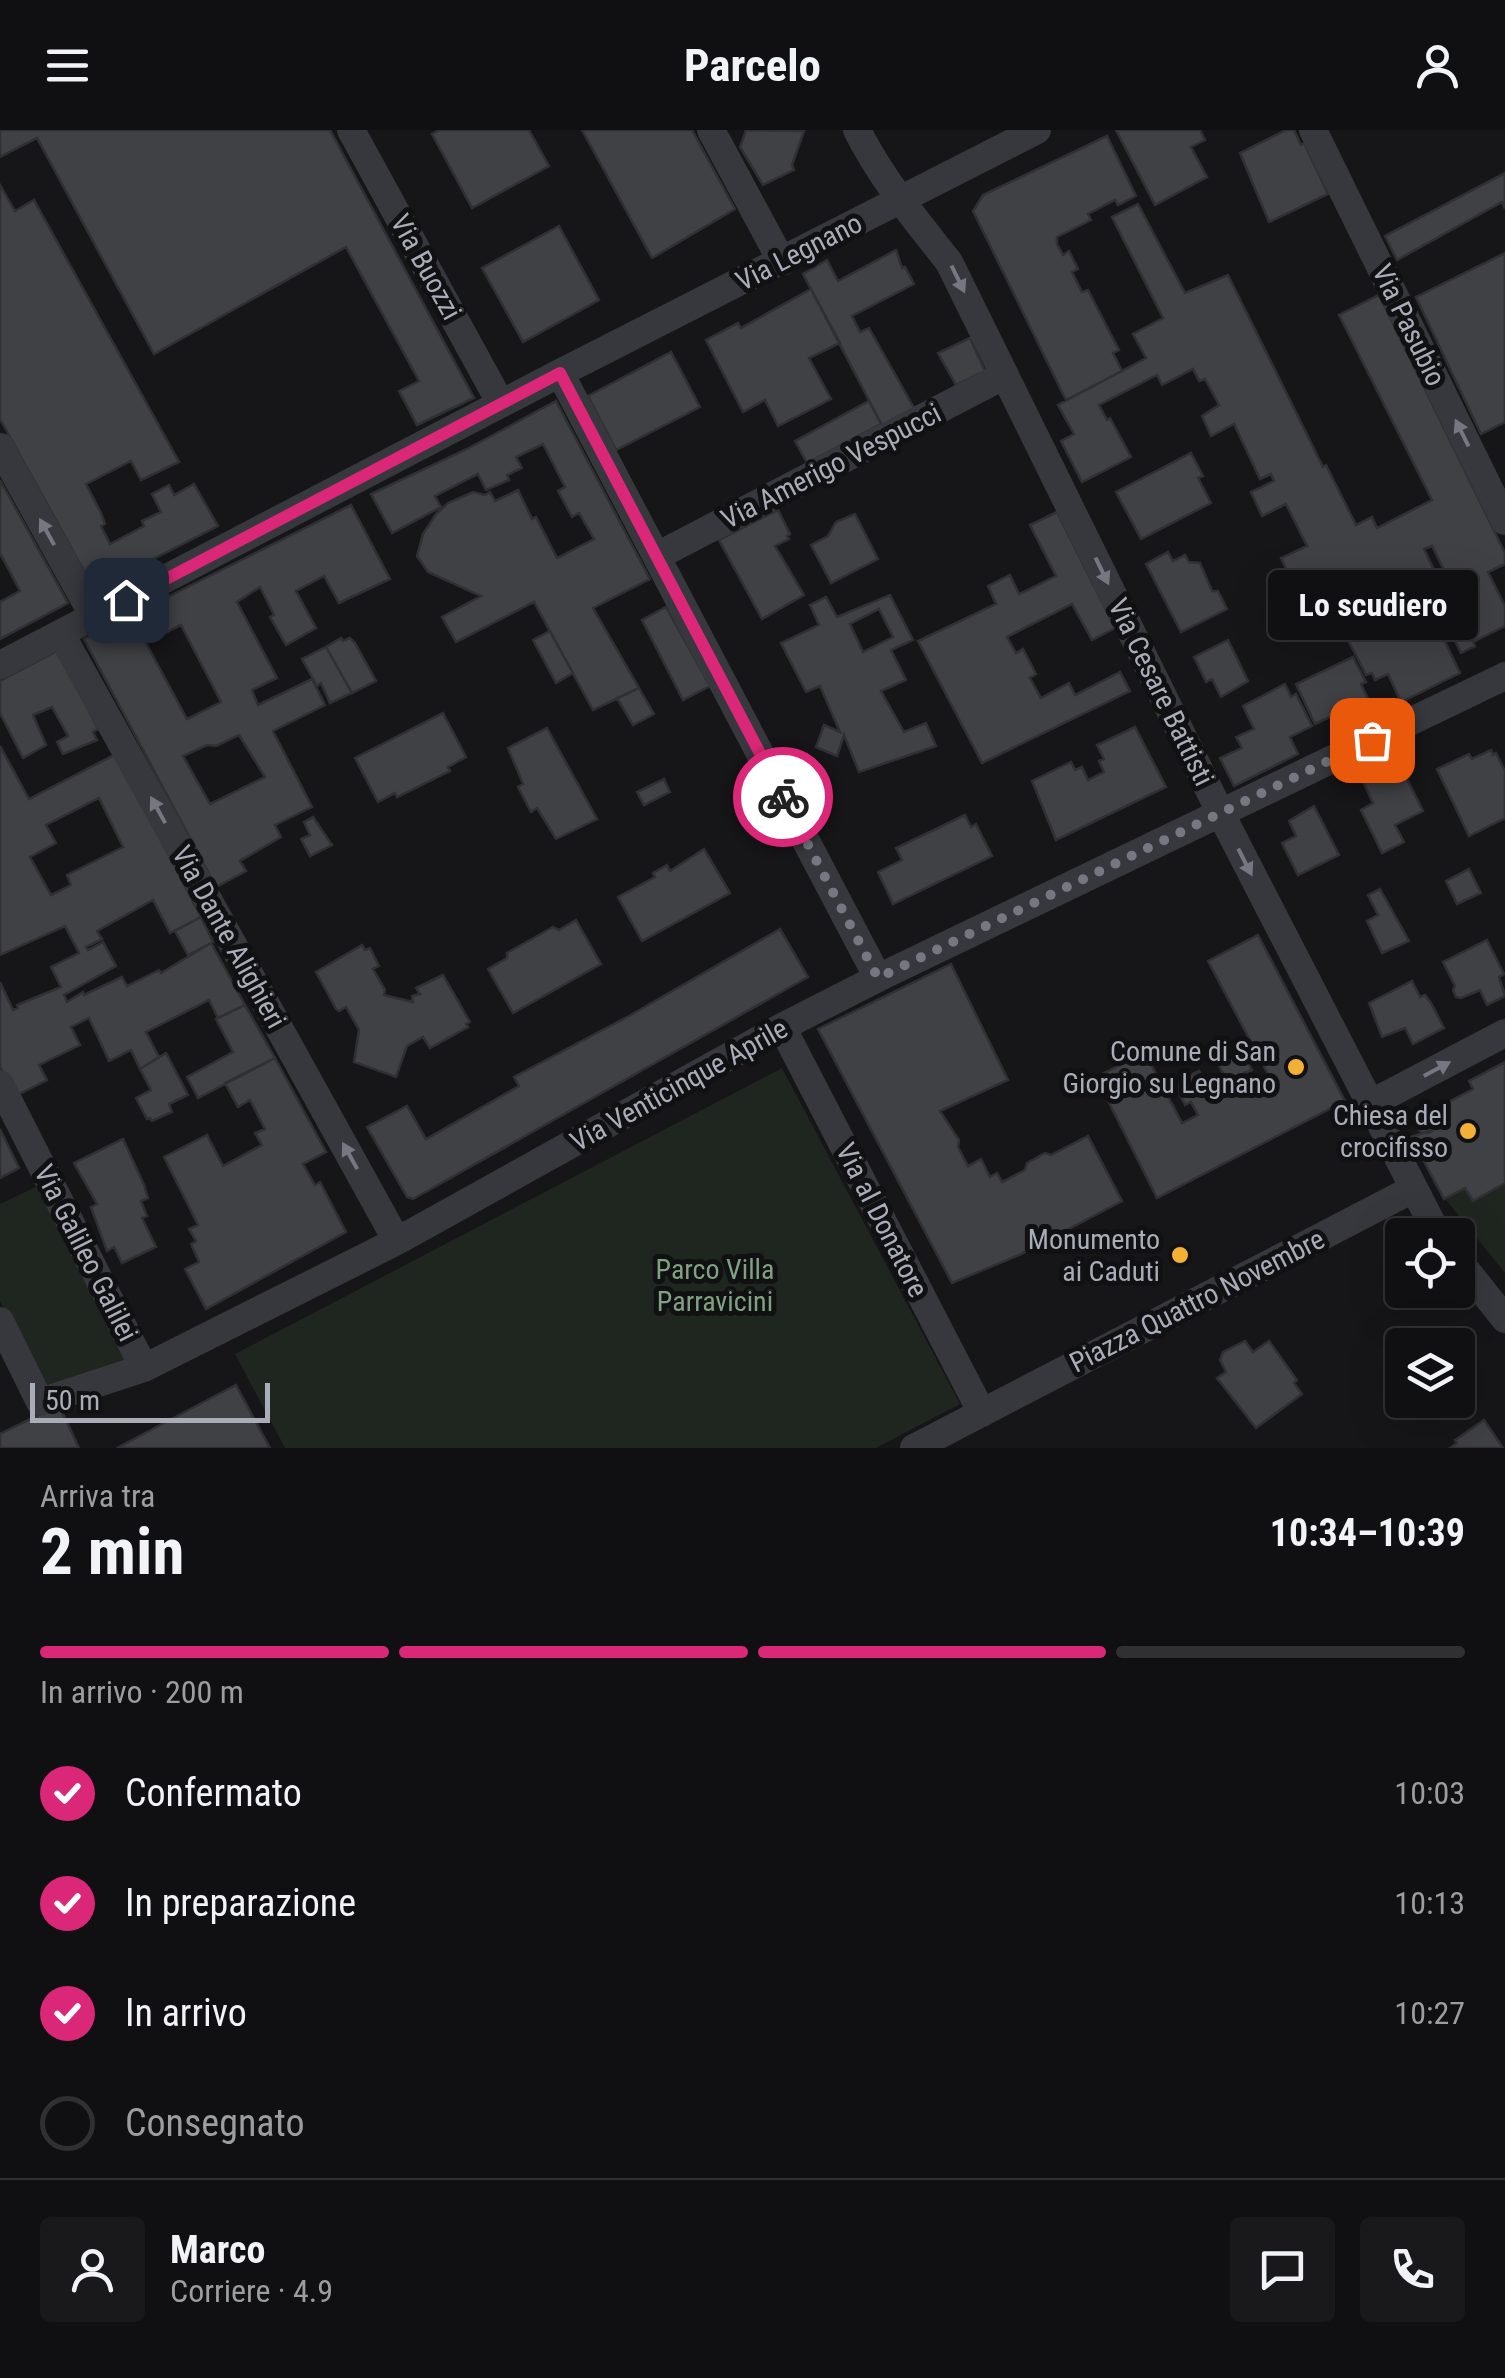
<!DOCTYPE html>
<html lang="it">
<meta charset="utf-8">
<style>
body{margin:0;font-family:"Roboto Condensed",sans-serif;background:#19191b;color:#f1f3f6;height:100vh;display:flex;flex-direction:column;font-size:38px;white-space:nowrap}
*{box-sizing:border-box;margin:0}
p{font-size:32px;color:#9c9d9f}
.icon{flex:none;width:55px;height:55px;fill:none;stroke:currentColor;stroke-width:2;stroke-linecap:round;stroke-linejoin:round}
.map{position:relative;height:1318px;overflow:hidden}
.details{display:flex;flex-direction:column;background:#101012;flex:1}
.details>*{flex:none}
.controls{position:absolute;left:1385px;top:1088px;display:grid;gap:20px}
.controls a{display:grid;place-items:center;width:90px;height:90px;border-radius:10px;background:#101012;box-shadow:0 10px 40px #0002,0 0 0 2px #303032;font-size:50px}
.scale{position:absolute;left:30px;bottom:25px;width:240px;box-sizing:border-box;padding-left:10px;border:5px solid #a8adb8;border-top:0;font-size:28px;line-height:35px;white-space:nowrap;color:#a8adb8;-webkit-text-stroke:8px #111113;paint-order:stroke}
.pin{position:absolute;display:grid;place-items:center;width:85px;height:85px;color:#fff;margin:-42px;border-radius:20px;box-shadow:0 5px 15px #0006}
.courier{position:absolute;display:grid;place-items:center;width:100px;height:100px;margin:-50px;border:8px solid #db2777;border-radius:50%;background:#fff;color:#222;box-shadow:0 2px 12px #0007}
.bubble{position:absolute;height:70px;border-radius:10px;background:#101012;box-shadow:0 10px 40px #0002,0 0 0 2px #303032;font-size:32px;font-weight:700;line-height:70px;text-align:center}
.headline em{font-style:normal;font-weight:700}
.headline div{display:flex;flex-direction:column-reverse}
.headline{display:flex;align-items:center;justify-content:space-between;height:170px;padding:0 40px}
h1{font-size:65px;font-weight:700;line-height:75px}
.bar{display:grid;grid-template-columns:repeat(4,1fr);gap:15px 10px;align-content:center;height:120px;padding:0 40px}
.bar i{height:12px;border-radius:8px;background:#303032}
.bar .current{background:#db2777}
.bar p{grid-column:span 4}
.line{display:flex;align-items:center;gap:25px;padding:0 40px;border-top:2px solid #303032}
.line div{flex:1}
.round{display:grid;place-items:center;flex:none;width:105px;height:105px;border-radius:10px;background:#19191b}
ol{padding:0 40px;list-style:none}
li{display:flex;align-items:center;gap:30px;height:110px}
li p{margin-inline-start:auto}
li .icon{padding:10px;border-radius:50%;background:#db2777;color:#fff;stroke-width:4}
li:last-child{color:#9c9d9f}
li i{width:55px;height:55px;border:5px solid #303032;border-radius:50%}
header{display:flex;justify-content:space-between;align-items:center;height:130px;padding:0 40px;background:#101012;font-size:45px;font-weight:700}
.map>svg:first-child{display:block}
</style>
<header><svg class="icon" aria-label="menu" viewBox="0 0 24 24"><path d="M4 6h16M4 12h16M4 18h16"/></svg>Parcelo<svg class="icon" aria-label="person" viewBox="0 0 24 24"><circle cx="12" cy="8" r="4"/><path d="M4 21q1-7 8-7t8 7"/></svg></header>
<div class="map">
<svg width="1505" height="1318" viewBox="0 0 1505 1318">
<rect width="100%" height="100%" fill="#161618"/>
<path fill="#1e261f" d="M 782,938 L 960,1274 L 876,1318 L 285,1318 L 235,1224 Z
M 1505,1031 L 1505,1143 L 1439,1061 Z
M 40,1055 L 134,1235 L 44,1264 L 0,1171 L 0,1074 Z"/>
<path fill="#404145" stroke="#303034" stroke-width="2.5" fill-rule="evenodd" d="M 0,0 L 330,0 L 474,268 L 417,295 L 399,261 L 419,251 L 346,117 L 154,224 L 37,8 L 0,27 Z
M 439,0 L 529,0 L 549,36 L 472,78 L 432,4 Z
M 582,0 L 692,0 L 735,79 L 652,128 Z
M 746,0 L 804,1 L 792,35 L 794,40 L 763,55 L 740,17 Z
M 1116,0 L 1200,0 L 1205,10 L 1191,17 L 1207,47 L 1155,75 Z
M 1286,0 L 1294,0 L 1301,15 L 1304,13 L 1328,64 L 1269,92 L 1240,23 Z
M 1107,6 L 1136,66 L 1118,75 L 1115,70 L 1088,84 L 1091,90 L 1057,107 L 1057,114 L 1063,125 L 1069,121 L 1078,139 L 1072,142 L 1082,162 L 1088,160 L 1106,195 L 1119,220 L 1113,223 L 1122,241 L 1066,270 L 973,81 L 983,65 Z
M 1505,43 L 1505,79 L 1502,72 L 1397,130 L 1385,106 Z
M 0,55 L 15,81 L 34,70 L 179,332 L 141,350 L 131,331 L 86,354 L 101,383 L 105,394 L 101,396 L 110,414 L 144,396 L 142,391 L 161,382 L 152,364 L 169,355 L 174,365 L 194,354 L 218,396 L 94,459 L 0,289 Z
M 1138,74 L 1185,163 L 1228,145 L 1323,337 L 1326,335 L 1356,395 L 1372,387 L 1377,398 L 1432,370 L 1339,185 L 1379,165 L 1505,423 L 1505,434 L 1488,442 L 1505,476 L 1505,496 L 1473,512 L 1475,516 L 1461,523 L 1434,468 L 1452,456 L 1432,416 L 1424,419 L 1435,442 L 1410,454 L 1432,500 L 1438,497 L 1460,543 L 1401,572 L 1388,544 L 1375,550 L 1372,543 L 1366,545 L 1348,510 L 1353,507 L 1323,445 L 1295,458 L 1281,428 L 1307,416 L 1286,374 L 1262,386 L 1251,362 L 1274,351 L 1271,344 L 1260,349 L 1234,294 L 1211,306 L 1202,286 L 1219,275 L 1205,249 L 1199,251 L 1193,239 L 1162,255 L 1157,245 L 1099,275 L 1107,290 L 1110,288 L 1131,327 L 1082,352 L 1061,311 L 1074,304 L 1058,275 L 1146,228 L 1133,204 L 1163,188 L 1112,87 Z
M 559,96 L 599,170 L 523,212 L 482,138 Z
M 896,120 L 902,138 L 905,137 L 914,154 L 852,186 L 860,202 L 869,198 L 914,278 L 882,295 L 803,144 L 827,130 L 838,151 Z
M 1505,123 L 1505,292 L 1481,304 L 1416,167 Z
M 811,159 L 840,213 L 809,228 L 831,269 L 778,296 L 765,270 L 743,282 L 706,210 L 738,193 L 741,198 Z
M 970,208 L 985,241 L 956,255 L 938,223 Z
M 671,222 L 700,277 L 616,320 L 588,266 Z
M 556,271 L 650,449 L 593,478 L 639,558 L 593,580 L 534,472 L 456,512 L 442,487 L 481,466 L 428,442 L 417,426 L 423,404 L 436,384 L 448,373 L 473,362 L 485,365 L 490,362 L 495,371 L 518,360 L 532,389 L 536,387 L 557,428 L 594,409 L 579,383 L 572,387 L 558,361 L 565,357 L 543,314 L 516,327 L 522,338 L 507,345 L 509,350 L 486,360 L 478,344 L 435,366 L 441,377 L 392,403 L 371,364 L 467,319 Z
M 869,271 L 881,294 L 807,333 L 795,311 Z
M 1191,323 L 1203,346 L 1198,348 L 1211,373 L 1141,409 L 1116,362 Z
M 0,350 L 68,473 L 0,509 L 0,472 L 20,461 L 0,423 Z
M 351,375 L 390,449 L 339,473 L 324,446 L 296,461 L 316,498 L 286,515 L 270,487 L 274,485 L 260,457 L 237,472 L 277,548 L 252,560 L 258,575 L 312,549 L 325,575 L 273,601 L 312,677 L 275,695 L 281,707 L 240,731 L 246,741 L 216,757 L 84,509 ZM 181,495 L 221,572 L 187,589 L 146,513 ZM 239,605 L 265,647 L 210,674 L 183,626 L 207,615 L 216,616 Z
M 778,380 L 790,404 L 787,406 L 789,409 L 775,416 L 804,465 L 762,489 L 719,410 Z
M 1057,382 L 1115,498 L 1092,510 L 1072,474 L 1007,507 L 1016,523 L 1023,519 L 1036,544 L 1030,548 L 1041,568 L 1069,553 L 1075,565 L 1120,542 L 1130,561 L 982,633 L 918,511 L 996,474 L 988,456 L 1010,445 L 1019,464 L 1056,446 L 1030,395 Z
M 855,384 L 878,429 L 831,453 L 811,415 L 828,406 L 836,392 Z
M 1168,422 L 1173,431 L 1185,425 L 1189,432 L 1200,433 L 1212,461 L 1218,461 L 1227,479 L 1181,502 L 1146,434 Z
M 890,465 L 913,510 L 891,520 L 906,550 L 881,561 L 904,602 L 926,593 L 936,616 L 859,642 L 844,605 L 837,626 L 816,617 L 824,595 L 840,602 L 820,556 L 806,562 L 781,513 L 819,495 L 810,475 L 826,467 L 837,487 ZM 879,479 L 893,507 L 863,522 L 850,494 Z
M 666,477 L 710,556 L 683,570 L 642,490 Z
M 550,501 L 573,543 L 556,553 L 533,510 Z
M 341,508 L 343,511 L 350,508 L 355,513 L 376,551 L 352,563 L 326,517 Z
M 1228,510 L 1248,551 L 1221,567 L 1212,549 L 1206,552 L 1194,527 Z
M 326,517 L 352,563 L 330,573 L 321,553 L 317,556 L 302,529 Z
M 59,520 L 98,599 L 93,602 L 97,610 L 63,624 L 57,612 L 68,606 L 52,577 L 33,585 L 46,615 L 23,628 L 0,583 L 0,551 Z
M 1353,527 L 1366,552 L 1361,554 L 1370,573 L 1344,586 L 1342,581 L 1315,594 L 1296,554 Z
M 1285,554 L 1291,567 L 1296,564 L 1312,596 L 1290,607 L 1298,624 L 1234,656 L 1220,628 L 1242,618 L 1236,607 L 1254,599 L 1243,576 Z
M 639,558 L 654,584 L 633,595 L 617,568 Z
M 443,583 L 466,627 L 448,637 L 450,641 L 397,667 L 395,663 L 378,672 L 355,628 Z
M 1135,597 L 1166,657 L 1056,710 L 1032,651 L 1071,632 L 1075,640 L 1082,637 L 1088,650 L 1104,642 L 1099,631 L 1104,629 L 1097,615 Z
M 547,598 L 597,689 L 556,709 L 537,678 L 531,682 L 518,657 L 523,654 L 508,618 Z
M 0,616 L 29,669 L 116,624 L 201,787 L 170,803 L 153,770 L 97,801 L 102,809 L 86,817 L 88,820 L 103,812 L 116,836 L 64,865 L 67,872 L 83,862 L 84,865 L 122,847 L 127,856 L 159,840 L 161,843 L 211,813 L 245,875 L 218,888 L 209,870 L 146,902 L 159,927 L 140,939 L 131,920 L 109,931 L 89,888 L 71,897 L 80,915 L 39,935 L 47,950 L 15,966 L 0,936 L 0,852 L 13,880 L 18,878 L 17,875 L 61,857 L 51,837 L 79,823 L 65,796 L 0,825 ZM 99,668 L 123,717 L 67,745 L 71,755 L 51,765 L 30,727 L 56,713 L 46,695 Z
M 1491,620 L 1493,625 L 1496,623 L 1505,641 L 1505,688 L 1469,706 L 1437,639 L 1469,624 L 1472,629 Z
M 1401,637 L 1423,681 L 1395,695 L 1404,712 L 1382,723 L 1361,680 L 1373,673 L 1363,652 Z
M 664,649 L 670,662 L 644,675 L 637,662 Z
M 1314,676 L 1339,725 L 1298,745 L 1282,713 L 1296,706 L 1289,691 Z
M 965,685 L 971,697 L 976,694 L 992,726 L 893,774 L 878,742 L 902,730 L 896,718 Z
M 313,687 L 332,715 L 310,726 L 301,709 L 310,705 L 304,692 Z
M 704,719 L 730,763 L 642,811 L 618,767 L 655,747 L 653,743 L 667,735 L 670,741 Z
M 1469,739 L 1481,763 L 1457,774 L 1446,751 Z
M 1380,759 L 1409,811 L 1382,823 L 1367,791 L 1378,785 L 1368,765 Z
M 201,787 L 213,812 L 188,825 L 175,801 Z
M 576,790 L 601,834 L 513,883 L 488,839 L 507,828 L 507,823 L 546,801 L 553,797 L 559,800 Z
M 780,799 L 808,847 L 413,1069 L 407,1067 L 367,997 L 407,976 L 426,1009 L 519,956 L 514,947 L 629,886 Z
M 1258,805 L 1345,971 L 1157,1068 L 1096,947 L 1145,923 L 1182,993 L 1198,985 L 1191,972 L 1185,975 L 1174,953 L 1199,941 L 1208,957 L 1225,948 L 1217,931 L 1241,919 L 1252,940 L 1244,943 L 1252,958 L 1270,948 L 1208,831 Z
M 1487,810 L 1504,844 L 1499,847 L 1505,866 L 1487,875 L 1480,860 L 1461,868 L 1456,867 L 1453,860 L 1455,856 L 1443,832 Z
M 362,815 L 365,820 L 370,818 L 379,836 L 373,839 L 385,860 L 384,865 L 413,872 L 412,866 L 420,864 L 416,858 L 443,845 L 470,892 L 466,894 L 468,897 L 430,918 L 423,907 L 407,916 L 396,947 L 354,932 L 359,900 L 346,877 L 339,881 L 336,879 L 316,842 Z
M 951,834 L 1008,950 L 940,981 L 959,1010 L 958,1017 L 968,1036 L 981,1029 L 990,1047 L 997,1043 L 1002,1052 L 1025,1040 L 1027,1033 L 1045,1023 L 1051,1025 L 1088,1006 L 1122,1071 L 1019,1125 L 952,1153 L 818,899 Z
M 1412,851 L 1420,867 L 1425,865 L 1431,873 L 1444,898 L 1413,914 L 1405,898 L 1382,907 L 1369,873 Z
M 245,875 L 275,928 L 198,968 L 187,947 L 233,922 L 216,889 Z
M 166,923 L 188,965 L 169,974 L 172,982 L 152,991 L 150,988 L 147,989 L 136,968 L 151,960 L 140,939 Z
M 275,928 L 326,1022 L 303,1034 L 315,1055 L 320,1052 L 346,1102 L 206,1179 L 185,1139 L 199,1132 L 191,1114 L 196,1111 L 189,1099 L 198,1095 L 164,1027 L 207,1005 L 223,1036 L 262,1015 L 255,1003 L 265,999 L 250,970 L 238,977 L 225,953 Z
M 1505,932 L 1505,1053 L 1473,1071 L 1465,1058 L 1444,1069 L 1411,1007 L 1435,999 L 1437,994 L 1428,983 L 1473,959 L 1469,951 Z
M1416 993a10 10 0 1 1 20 0a10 10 0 1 1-20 0Z
M 0,999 L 19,1038 L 0,1048 Z
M 123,1009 L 144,1055 L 148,1068 L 141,1071 L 147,1086 L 142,1088 L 156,1117 L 122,1133 L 114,1117 L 107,1121 L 91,1077 L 97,1074 L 74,1033 Z
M 1245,1211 L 1253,1222 L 1269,1211 L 1297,1250 L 1294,1253 L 1302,1264 L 1256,1298 L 1217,1248 L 1226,1242 L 1220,1230 L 1223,1222 Z
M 236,1255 L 270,1318 L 117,1318 L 211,1268 Z
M 59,1275 L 79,1318 L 0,1318 L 0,1304 Z
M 1484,1290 L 1503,1318 L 1450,1318 L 1457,1313 L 1455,1310 Z"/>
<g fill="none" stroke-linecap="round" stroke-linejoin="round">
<path stroke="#37383d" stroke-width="28" d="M 351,0 L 501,274
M 711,0 L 782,132
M 857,0 C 881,48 915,89 949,132 L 1221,684 L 1438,1105
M 1313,0 L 1505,391
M 560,243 L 878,848
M 0,317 L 94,487
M 657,426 L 1005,245
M 61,504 L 397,1111
M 0,535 L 560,243 L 1037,0
M 782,897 L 982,1283
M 0,954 L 144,1238
M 1368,975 L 1505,903
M 1458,1130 L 1505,1189
M 0,1191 L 40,1272 L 144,1238 L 397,1111 L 782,897 L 878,848 L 1505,546
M 914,1318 L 1413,1059"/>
</g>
<defs><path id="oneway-solid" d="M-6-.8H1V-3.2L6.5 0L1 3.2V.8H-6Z" transform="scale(2.5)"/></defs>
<g fill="#757881">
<use href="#oneway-solid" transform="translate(958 149) rotate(64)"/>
<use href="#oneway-solid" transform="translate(1462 303) rotate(-116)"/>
<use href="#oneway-solid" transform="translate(47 402) rotate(-119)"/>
<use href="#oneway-solid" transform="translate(1102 441) rotate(64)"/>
<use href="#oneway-solid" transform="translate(158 680) rotate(-119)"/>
<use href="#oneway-solid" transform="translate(1245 732) rotate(63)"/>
<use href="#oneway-solid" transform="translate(1437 939) rotate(-28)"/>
<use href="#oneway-solid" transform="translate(350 1026) rotate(-119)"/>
</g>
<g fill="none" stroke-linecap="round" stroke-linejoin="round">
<path stroke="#757880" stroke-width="10" stroke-dasharray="0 18" d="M 783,667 L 878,848 L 1372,610"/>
<path stroke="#db2777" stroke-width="12" d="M 126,470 L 560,243 L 783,667"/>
</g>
<g fill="#f2b134" stroke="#111113" stroke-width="4">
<circle cx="1296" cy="937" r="10"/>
<circle cx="1468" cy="1001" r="10"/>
<circle cx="1180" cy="1125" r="10"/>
</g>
<g text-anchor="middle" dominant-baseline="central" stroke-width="10" stroke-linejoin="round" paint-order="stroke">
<g font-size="28" fill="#a8adb8" stroke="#111113">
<text transform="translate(799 122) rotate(-27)">Via Legnano</text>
<text transform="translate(426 137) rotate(61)">Via Buozzi</text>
<text transform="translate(1409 195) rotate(64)">Via Pasubio</text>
<text transform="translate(831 336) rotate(-27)">Via Amerigo Vespucci</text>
<text transform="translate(1161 562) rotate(64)">Via Cesare Battisti</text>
<text transform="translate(229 807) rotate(61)">Via Dante Alighieri</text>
<text transform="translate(679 955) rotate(-29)">Via Venticinque Aprile</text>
<text transform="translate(882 1090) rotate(63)">Via al Donatore</text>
<text transform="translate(86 1123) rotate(63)">Via Galileo Galilei</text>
<text transform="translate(1197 1171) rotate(-27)">Piazza Quattro Novembre</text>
</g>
<g font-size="28" fill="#a8adb8" stroke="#111113" text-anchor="end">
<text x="1276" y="921">Comune di San<tspan x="1276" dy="32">Giorgio su Legnano</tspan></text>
<text x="1448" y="985">Chiesa del<tspan x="1448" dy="32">crocifisso</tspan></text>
<text x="1160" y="1109">Monumento<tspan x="1160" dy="32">ai Caduti</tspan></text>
</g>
<g font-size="28" fill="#7fa381" stroke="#111113">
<text x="715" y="1139">Parco Villa<tspan x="715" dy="32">Parravicini</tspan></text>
</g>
</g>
</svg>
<div class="controls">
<a><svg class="icon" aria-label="locate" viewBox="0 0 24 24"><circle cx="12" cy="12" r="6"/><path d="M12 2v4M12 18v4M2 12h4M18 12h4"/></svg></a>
<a><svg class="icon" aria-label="layers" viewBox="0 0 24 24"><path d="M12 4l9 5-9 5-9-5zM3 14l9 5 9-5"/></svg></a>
</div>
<div class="scale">50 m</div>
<div class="pin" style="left:1372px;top:610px;background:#ea580c"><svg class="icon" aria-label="bag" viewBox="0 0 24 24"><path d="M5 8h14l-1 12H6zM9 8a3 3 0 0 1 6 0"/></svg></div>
<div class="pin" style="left:126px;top:470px;background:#1f2937"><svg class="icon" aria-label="home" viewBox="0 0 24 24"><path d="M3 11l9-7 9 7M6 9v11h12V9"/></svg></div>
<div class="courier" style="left:783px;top:667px"><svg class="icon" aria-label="bike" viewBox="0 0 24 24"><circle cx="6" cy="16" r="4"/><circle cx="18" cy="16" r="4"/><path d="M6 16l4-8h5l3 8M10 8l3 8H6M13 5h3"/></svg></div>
<div class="bubble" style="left:1268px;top:440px;width:210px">Lo scudiero</div>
</div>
<section class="details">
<div class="headline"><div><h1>2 min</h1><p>Arriva tra</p></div><em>10:34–10:39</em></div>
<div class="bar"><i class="current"></i><i class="current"></i><i class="current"></i><i></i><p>In arrivo · 200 m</p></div>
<ol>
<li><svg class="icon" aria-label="check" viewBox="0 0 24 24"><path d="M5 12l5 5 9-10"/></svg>Confermato<p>10:03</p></li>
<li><svg class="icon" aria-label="check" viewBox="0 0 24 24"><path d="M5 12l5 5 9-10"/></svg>In preparazione<p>10:13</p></li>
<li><svg class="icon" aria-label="check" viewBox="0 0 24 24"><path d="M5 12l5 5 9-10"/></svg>In arrivo<p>10:27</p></li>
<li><i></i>Consegnato</li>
</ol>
<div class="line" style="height:180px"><a class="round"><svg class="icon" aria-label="person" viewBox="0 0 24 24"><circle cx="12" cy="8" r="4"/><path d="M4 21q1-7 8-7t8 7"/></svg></a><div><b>Marco</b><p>Corriere · 4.9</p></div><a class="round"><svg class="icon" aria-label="chat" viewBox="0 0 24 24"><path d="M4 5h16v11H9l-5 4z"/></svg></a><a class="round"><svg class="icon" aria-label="phone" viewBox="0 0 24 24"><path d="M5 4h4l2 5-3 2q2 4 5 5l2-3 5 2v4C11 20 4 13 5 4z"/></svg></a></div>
</section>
